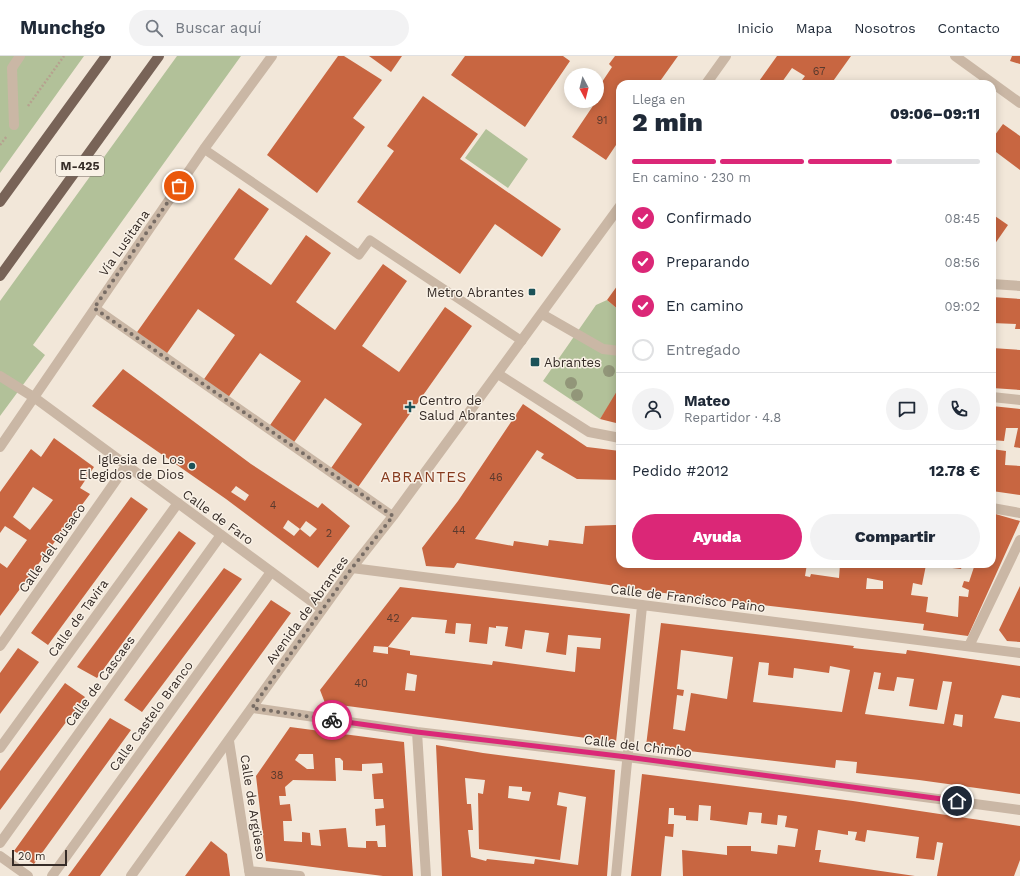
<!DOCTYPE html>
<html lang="es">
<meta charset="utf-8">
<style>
body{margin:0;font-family:"Work Sans",sans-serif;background:#f2f2f3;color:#1f2937;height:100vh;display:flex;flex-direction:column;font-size:15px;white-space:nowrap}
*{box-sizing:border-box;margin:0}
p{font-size:13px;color:#747a83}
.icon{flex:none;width:22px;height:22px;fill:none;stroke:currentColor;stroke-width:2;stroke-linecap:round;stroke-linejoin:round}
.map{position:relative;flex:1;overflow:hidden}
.drawer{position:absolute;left:616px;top:24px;width:380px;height:488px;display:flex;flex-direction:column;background:#fff;border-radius:12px;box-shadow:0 2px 10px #0003}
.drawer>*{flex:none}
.needle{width:26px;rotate:173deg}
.controls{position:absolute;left:564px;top:12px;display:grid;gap:8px}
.controls a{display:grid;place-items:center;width:40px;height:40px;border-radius:50%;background:#fff;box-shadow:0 2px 10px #0003;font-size:20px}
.scale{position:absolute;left:12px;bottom:10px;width:55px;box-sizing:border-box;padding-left:4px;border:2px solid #362c27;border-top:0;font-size:11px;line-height:14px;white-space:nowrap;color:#362c27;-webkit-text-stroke:3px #f9f1e6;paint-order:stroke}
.pin{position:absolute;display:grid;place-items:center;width:34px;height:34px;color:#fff;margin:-17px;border:2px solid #fff;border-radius:50%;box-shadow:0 1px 4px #0007}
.courier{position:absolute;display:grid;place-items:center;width:40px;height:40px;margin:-20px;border:3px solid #db2777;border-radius:50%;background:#fff;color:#222;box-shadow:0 1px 5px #0007}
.headline em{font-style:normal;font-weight:800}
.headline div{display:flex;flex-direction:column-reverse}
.headline{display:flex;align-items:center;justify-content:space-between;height:68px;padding:0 16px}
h1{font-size:26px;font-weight:800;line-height:30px}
.bar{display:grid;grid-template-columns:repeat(4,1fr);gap:6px 4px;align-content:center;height:48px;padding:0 16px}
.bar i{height:5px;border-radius:3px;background:#e0e1e3}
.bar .selected{background:#db2777}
.bar p{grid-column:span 4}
.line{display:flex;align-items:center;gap:10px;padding:0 16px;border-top:1px solid #e0e1e3}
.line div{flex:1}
.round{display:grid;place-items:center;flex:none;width:42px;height:42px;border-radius:21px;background:#f2f2f3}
ol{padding:0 16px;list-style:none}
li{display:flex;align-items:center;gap:12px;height:44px}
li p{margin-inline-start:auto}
li .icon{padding:4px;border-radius:50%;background:#db2777;color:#fff;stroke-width:4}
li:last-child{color:#747a83}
li i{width:22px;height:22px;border:2px solid #e0e1e3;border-radius:50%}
.primary-button{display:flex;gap:8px;margin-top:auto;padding:8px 16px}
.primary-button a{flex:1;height:46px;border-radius:24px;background:#db2777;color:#fff;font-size:16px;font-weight:800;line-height:46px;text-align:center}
.primary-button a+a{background:#f2f2f3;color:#1f2937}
header{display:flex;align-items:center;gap:24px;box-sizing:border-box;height:56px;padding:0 20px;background:#fff;border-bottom:1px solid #e0e1e3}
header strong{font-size:19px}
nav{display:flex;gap:22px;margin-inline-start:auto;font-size:14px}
.search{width:280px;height:36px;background:#f2f2f3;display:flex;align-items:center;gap:10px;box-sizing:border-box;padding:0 14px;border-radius:22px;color:#747a83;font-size:15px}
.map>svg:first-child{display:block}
</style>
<header>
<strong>Munchgo</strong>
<div class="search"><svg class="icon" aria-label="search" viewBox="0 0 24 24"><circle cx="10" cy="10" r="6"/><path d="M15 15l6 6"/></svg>Buscar aquí</div>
<nav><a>Inicio</a><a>Mapa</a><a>Nosotros</a><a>Contacto</a></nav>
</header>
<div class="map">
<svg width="1020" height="820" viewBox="0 0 1020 820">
<rect width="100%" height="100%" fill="#f2e7d9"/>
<path fill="#b2c199" d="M 0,0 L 84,0 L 0,117 Z
M 177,0 L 241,0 L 33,289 L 45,299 L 0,360 L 0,245 Z
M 486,73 L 528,103 L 508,132 L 465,102 Z
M 607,244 L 620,255 L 620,333 L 600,363 L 543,325 L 596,249 Z"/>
<path fill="#c86641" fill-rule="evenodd" d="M 338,0 L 344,0 L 382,24 L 353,62 L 365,71 L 317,137 L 267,99 Z
M 369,0 L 402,0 L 391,16 Z
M 465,0 L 563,0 L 570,5 L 525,71 L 451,19 Z
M 615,0 L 678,0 L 658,28 L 620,28 L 620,83 L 606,104 L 572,81 L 603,35 L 598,32 L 612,11 L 609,8 Z
M 777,0 L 851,0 L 831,28 L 799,28 L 805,20 L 792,12 L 782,26 L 785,28 L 757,28 Z
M 1012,0 L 1020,0 L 1020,8 L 1010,5 Z
M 423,40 L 478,78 L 460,103 L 561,173 L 542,201 L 495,168 L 460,218 L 357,146 L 394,95 L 387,90 Z
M 1003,68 L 1020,80 L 1020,114 L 992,93 L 992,83 Z
M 239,132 L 269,153 L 234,203 L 271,229 L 306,179 L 331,197 L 296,246 L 335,274 L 383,208 L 407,225 L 362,290 L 399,316 L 445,251 L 472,270 L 356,434 L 329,415 L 362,368 L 325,342 L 292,389 L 268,372 L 301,325 L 260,297 L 227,343 L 202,326 L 235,279 L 198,253 L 165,300 L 135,279 Z
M 992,158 L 1008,169 L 992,192 Z
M 620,226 L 620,255 L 607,244 Z
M 992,241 L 1020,243 L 1020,273 L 1015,273 L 1016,268 L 992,267 Z
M 992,292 L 1020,294 L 1020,334 L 992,332 Z
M 123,313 L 251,408 L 318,452 L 322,447 L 350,470 L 318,512 L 226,443 L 92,350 ZM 236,430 L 249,439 L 245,445 L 231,436 ZM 288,464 L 300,473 L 306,465 L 317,473 L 310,481 L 300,473 L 294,480 L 283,472 Z
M 620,331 L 620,368 L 600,363 L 617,335 Z
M 523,348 L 587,391 L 620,395 L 620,424 L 577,423 L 541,402 L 544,398 L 537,394 L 475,483 L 513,490 L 514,485 L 548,490 L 549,484 L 583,488 L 585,470 L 615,469 L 620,469 L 620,508 L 807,508 L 805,520 L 810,521 L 811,518 L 839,522 L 840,508 L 963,508 L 961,513 L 926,509 L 922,529 L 913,527 L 911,539 L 928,541 L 926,556 L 958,561 L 959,540 L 968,541 L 969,534 L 962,531 L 964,525 L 969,526 L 975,508 L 992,508 L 992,457 L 1020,465 L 968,580 L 923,574 L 924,568 L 685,540 L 457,507 L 454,512 L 426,510 L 422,492 L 458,445 ZM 867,522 L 883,525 L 883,533 L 866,533 Z
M 992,350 L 1020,353 L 1020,392 L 1014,391 L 1018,372 L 1006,372 L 1004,385 L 992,384 Z
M 54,382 L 94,411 L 80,432 L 90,438 L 0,560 L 0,507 L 7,512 L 27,484 L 5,470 L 0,477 L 0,436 L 31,393 L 41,401 ZM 33,431 L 53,444 L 30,474 L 13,461 Z
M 992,393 L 1006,395 L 1005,409 L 1020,410 L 1020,439 L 992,435 Z
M 131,441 L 148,453 L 48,589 L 31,577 Z
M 179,475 L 196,487 L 97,622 L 77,611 Z
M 224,512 L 242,523 L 142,656 L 124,644 Z
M 1020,530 L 1020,586 L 1007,585 L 999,574 Z
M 400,531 L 630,558 L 616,686 L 325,647 L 320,634 ZM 412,561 L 447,564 L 445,577 L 455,578 L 456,567 L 471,568 L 469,586 L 487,588 L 489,571 L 496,572 L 496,570 L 508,571 L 505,590 L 522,593 L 525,574 L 549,577 L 546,596 L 566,599 L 568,579 L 601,582 L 600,593 L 577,591 L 575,616 L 493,605 L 492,609 L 410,599 L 410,595 L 388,591 ZM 374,590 L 388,591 L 388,598 L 373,596 ZM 407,617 L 417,619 L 415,635 L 405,634 Z
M 271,544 L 291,557 L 100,820 L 68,820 Z
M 661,567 L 806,584 L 854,590 L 853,592 L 906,598 L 907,594 L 1020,610 L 1020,642 L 1002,639 L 994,662 L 1020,666 L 1020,738 L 919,724 L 856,717 L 857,706 L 836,704 L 835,712 L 646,690 ZM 681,594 L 733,601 L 727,643 L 691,637 L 685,675 L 673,673 L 677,639 L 683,640 L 684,634 L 677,633 ZM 759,606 L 769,607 L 768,619 L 793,622 L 794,612 L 829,617 L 830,610 L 850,614 L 842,656 L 753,646 ZM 874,616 L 881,617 L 878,633 L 894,635 L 897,621 L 914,623 L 909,650 L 937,654 L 943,625 L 952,626 L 944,668 L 865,658 ZM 955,658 L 963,659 L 962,671 L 953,669 Z
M 18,592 L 39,606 L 0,658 L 0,617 Z
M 65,627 L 85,641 L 0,754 L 0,715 Z
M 110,662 L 131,674 L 34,808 L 14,795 Z
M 290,671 L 404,686 L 413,820 L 383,820 L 266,805 L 256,720 ZM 299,698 L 313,698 L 314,713 L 307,713 L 295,704 ZM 335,702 L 340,702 L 343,705 L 343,714 L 362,715 L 362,708 L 382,707 L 383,717 L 372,718 L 374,743 L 383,743 L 384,752 L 375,753 L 376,770 L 385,769 L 386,791 L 378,791 L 377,785 L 366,785 L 366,792 L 348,791 L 346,772 L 319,774 L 321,790 L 311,789 L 310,777 L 302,776 L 302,786 L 284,785 L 283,765 L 292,765 L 290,748 L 280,749 L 279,740 L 286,740 L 285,731 L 293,724 L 336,725 Z
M 436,689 L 483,697 L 615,714 L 607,820 L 442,820 ZM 465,722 L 485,724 L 483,738 L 478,737 L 479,793 L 560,804 L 567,751 L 557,749 L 559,736 L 586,741 L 578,809 L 535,803 L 534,808 L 487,803 L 486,805 L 471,801 L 468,774 L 473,774 L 471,748 L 467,748 ZM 509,730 L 522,731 L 522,735 L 531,736 L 529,745 L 508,742 Z
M 642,718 L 853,745 L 1020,770 L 1020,804 L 1014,820 L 937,820 L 943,787 L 937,786 L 934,804 L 916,802 L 919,781 L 867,774 L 865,786 L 855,784 L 857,776 L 848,775 L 848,779 L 818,774 L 815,794 L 821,794 L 819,806 L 915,820 L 683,820 L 682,794 L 727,799 L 727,790 L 751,790 L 751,795 L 777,798 L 778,789 L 795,791 L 798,773 L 785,771 L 787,760 L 778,759 L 777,769 L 761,767 L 762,757 L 749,756 L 747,769 L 710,764 L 711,750 L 699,749 L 698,765 L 686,764 L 686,760 L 674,759 L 674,752 L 669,752 L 668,768 L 674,768 L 673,781 L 665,780 L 661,820 L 631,820 Z
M 211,785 L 227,798 L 230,820 L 185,820 Z"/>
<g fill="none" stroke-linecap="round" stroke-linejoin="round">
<path stroke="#b6a18f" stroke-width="2.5" stroke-dasharray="2 2" stroke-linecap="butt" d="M 28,50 L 64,0
M 0,89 L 7,80"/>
<path stroke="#cab7a5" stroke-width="9" d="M 204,93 L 359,199 L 370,184 L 522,285
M 95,252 L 393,460"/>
<path stroke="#cab7a5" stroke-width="10" d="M 14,69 L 12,12 L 20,0
M 0,590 L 126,410
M 0,692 L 178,447
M 0,787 L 221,479
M 0,800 L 28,820
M 52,820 L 271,516"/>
<path stroke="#cab7a5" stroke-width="10" d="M 955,0 L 1020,47
M 992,228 L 1020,230
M 542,258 L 603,293 L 620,295
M 498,318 L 589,376 L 620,382
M 0,320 L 35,342 L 322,553
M 992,341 L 1020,344
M 0,391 L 204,93 L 272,0
M 992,452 L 1020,457
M 352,512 L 1020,597
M 969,590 L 1020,484
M 253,652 L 417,676 L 627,701 L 1020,754
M 417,676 L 426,820
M 229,685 L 250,820
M 249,815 L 300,820
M 616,820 L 642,550"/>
<path stroke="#cab7a5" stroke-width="10" d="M 706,28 L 726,0
M 131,820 L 352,512 L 393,460 L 620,150"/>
<path stroke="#786357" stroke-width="10" d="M 0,146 L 106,0
M 0,220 L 159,0"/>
</g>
<g fill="#929679">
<circle cx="609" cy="315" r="6"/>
<circle cx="571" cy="327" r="6"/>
<circle cx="577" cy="339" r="6"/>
</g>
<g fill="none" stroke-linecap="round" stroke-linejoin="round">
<path stroke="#786d65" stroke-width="4" stroke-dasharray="0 7.2" d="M 179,130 L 94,252 L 393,460 L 352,512 L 252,652 L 332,664"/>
<path stroke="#db2777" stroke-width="5" d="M 332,664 L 417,676 L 627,701 L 957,745"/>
</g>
<g fill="#1b5258" stroke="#f9f1e6" stroke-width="1.5">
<rect x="528" y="232" width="8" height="8" rx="2"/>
<rect x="530" y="301" width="10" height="10" rx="2"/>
<path d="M408 345h4v4h4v4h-4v4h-4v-4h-4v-4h4z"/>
<circle cx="192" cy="410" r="4"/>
</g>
<g text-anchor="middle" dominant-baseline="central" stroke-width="3" stroke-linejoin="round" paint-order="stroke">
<g font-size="11" fill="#5a3a2e">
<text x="819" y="15">67</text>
<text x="602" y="64">91</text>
<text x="496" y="421">46</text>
<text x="273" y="449">4</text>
<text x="459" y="474">44</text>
<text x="329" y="477">2</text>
<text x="393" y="562">42</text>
<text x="361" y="627">40</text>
<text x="277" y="719">38</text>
</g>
<rect fill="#f9f1e6" stroke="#706760" stroke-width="1" x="56" y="100" width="48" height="20" rx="3"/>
<g font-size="12" font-weight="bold" fill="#362c27">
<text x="80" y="110">M-425</text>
</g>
<g font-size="13" fill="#362c27" stroke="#f9f1e6">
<text transform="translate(124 187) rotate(-55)">Vía Lusitana</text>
<text transform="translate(218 461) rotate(36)">Calle de Faro</text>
<text transform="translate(52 492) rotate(-55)">Calle del Busaco</text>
<text transform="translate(688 542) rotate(7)">Calle de Francisco Paino</text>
<text transform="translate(307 554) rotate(-54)">Avenida de Abrantes</text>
<text transform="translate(78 562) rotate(-54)">Calle de Tavira</text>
<text transform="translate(100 625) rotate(-54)">Calle de Cascaes</text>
<text transform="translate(151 660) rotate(-54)">Calle Castelo Branco</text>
<text transform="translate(638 690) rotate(7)">Calle del Chimbo</text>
<text transform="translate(253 751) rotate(81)">Calle de Argüeso</text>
</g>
<g font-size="13" fill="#362c27" stroke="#f9f1e6" text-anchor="end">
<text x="524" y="236">Metro Abrantes</text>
<text x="544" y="306" text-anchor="start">Abrantes</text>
<text x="419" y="344" text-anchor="start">Centro de<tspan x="419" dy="15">Salud Abrantes</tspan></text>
<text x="184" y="403">Iglesia de Los<tspan x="184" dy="15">Elegidos de Dios</tspan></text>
</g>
<g font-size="15" letter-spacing="1" fill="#863a1e" stroke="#f9f1e6">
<text x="424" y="421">ABRANTES</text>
</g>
</g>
</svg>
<div class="controls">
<a><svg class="needle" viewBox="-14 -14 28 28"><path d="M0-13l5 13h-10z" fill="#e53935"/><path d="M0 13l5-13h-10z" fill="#747a83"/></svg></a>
</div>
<div class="scale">20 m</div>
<div class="pin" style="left:179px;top:130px;background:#ea580c"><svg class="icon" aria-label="bag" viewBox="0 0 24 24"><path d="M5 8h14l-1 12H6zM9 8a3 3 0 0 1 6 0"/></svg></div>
<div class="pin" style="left:957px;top:745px;background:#1f2937"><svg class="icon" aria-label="home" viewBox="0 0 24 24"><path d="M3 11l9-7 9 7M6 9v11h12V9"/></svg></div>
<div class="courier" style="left:332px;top:664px"><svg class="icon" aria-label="bike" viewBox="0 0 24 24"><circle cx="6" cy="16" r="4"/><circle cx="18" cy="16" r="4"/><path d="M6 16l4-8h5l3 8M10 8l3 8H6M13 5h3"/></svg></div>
<section class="drawer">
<div class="headline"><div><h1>2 min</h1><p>Llega en</p></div><em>09:06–09:11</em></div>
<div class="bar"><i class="selected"></i><i class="selected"></i><i class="selected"></i><i></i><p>En camino · 230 m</p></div>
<ol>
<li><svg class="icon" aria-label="check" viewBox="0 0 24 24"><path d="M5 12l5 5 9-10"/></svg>Confirmado<p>08:45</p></li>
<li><svg class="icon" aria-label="check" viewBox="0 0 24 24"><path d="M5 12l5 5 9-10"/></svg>Preparando<p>08:56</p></li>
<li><svg class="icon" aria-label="check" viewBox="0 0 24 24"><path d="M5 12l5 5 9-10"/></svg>En camino<p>09:02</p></li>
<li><i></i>Entregado</li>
</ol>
<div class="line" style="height:72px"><a class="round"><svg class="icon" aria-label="person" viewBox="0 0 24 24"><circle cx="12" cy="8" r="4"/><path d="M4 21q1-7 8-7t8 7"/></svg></a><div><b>Mateo</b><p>Repartidor · 4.8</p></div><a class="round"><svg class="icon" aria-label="chat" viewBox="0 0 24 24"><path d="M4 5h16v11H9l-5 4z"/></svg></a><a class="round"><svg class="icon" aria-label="phone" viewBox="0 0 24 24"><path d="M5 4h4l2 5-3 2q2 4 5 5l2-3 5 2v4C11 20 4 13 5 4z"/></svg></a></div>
<div class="line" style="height:52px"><div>Pedido #2012</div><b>12.78 €</b></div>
<div class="primary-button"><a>Ayuda</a><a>Compartir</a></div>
</section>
</div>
